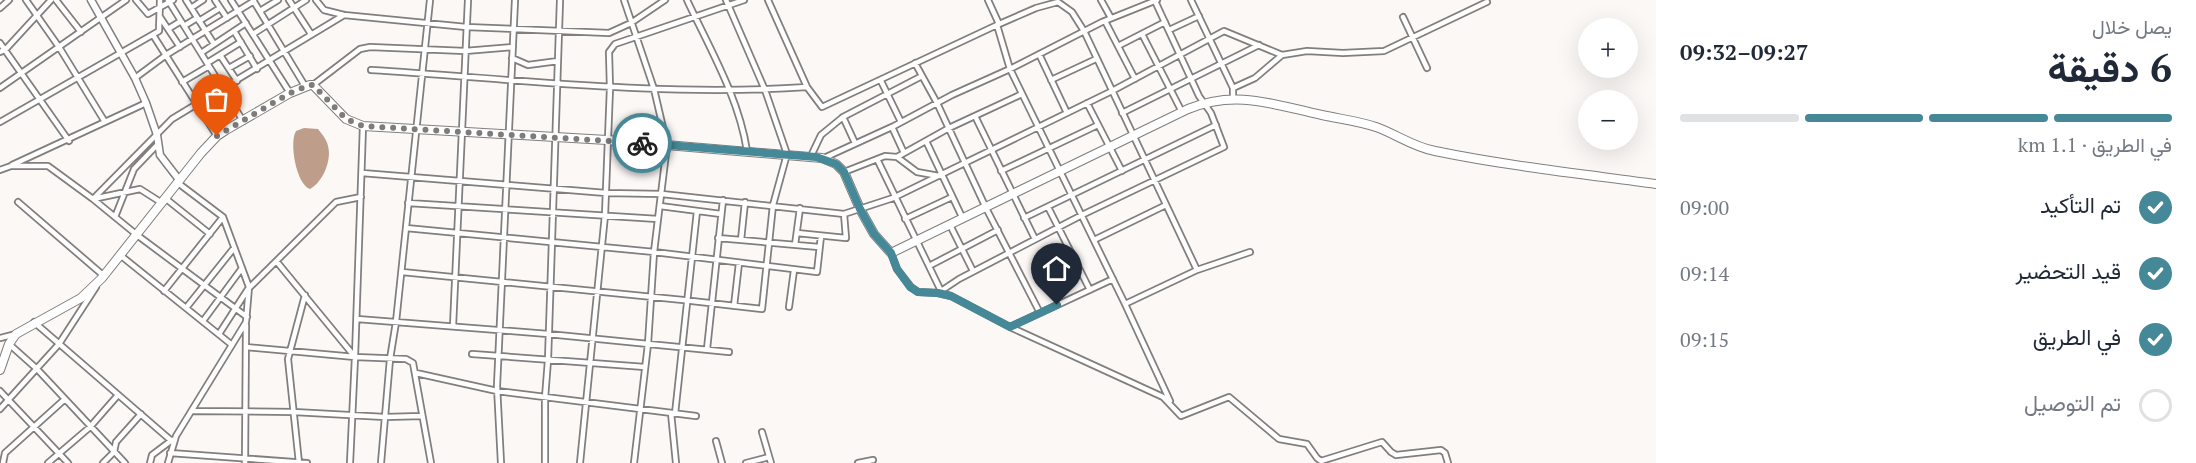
<!DOCTYPE html>
<html lang="ar">
<meta charset="utf-8">
<style>
body{margin:0;font-family:"PT Serif",Vazirmatn,serif;background:#f2f2f3;color:#1f2937;direction:rtl;height:100vh;display:flex;flex-direction:column;font-size:22px;white-space:nowrap}
*{box-sizing:border-box;margin:0}
p{font-size:20px;color:#747a83}
.icon{flex:none;width:33px;height:33px;fill:none;stroke:currentColor;stroke-width:2;stroke-linecap:round;stroke-linejoin:round}
.map{position:relative;flex:1;overflow:hidden;direction:ltr}
.side{display:flex;flex-direction:column;background:#fff;width:540px}
.side>*{flex:none}
.controls{position:absolute;left:1578px;top:18px;display:grid;gap:12px}
.controls a{display:grid;place-items:center;width:60px;height:60px;border-radius:50%;background:#fff;box-shadow:0 6px 24px #0002;font-size:30px}
.pin{position:absolute;display:grid;place-items:center;width:51px;height:51px;color:#fff;margin:-62px -26px;border-radius:50% 50% 50% 0;rotate:-45deg;box-shadow:0 0 6px #0007}
.pin .icon{rotate:45deg}
.courier{position:absolute;display:grid;place-items:center;width:60px;height:60px;margin:-30px;border:4px solid #458998;border-radius:50%;background:#fff;color:#222;box-shadow:0 2px 8px #0007}
.head em{font-style:normal;font-weight:700}
.head div{display:flex;flex-direction:column-reverse}
.head{display:flex;align-items:center;justify-content:space-between;height:102px;padding:0 24px}
h1{font-size:39px;font-weight:700;line-height:45px}
.bar{display:grid;grid-template-columns:repeat(4,1fr);gap:9px 6px;align-content:center;height:72px;padding:0 24px}
.bar i{height:8px;border-radius:4px;background:#e0e1e3}
.bar .active{background:#458998}
.bar p{grid-column:span 4}
ol{padding:0 24px;list-style:none}
li{display:flex;align-items:center;gap:18px;height:66px}
li p{margin-inline-start:auto}
li .icon{padding:6px;border-radius:50%;background:#458998;color:#fff;stroke-width:4}
li:last-child{color:#747a83}
li i{width:33px;height:33px;border:3px solid #e0e1e3;border-radius:50%}
main{display:flex;flex:1;min-height:0}
.map>svg:first-child{display:block}
</style>
<main>
<section class="side">
<div class="head"><div><h1>6 دقيقة</h1><p>يصل خلال</p></div><em>09:27–09:32</em></div>
<div class="bar"><i class="active"></i><i class="active"></i><i class="active"></i><i></i><p>في الطريق · 1.1 km</p></div>
<ol>
<li><svg class="icon" aria-label="check" viewBox="0 0 24 24"><path d="M5 12l5 5 9-10"/></svg>تم التأكيد<p>09:00</p></li>
<li><svg class="icon" aria-label="check" viewBox="0 0 24 24"><path d="M5 12l5 5 9-10"/></svg>قيد التحضير<p>09:14</p></li>
<li><svg class="icon" aria-label="check" viewBox="0 0 24 24"><path d="M5 12l5 5 9-10"/></svg>في الطريق<p>09:15</p></li>
<li><i></i>تم التوصيل</li>
</ol>
</section>
<div class="map">
<svg width="1656" height="463" viewBox="0 0 1656 463">
<rect width="100%" height="100%" fill="#fbf8f6"/>
<path fill="#bf9d8b" d="M 304,128 L 318,129 C 322,134 327,140 328,146 C 332,160 323,182 310,189 C 296,184 289,142 296,131 Z"/>
<g fill="none" stroke-linecap="round" stroke-linejoin="round">
<defs>
<path id="minor" d="M 26,0 L 59,47 L 105,122
M 56,0 L 81,32
M 136,0 L 148,14 L 173,0
M 168,0 L 243,121
M 186,0 L 214,44
M 215,0 L 227,18
M 231,0 L 290,93
M 253,0 L 305,86
M 289,0 L 311,34
M 316,0 L 324,10 L 344,15 L 466,27 L 609,33 L 631,23 L 665,0
M 624,0 L 654,89 L 667,145 L 654,252 L 648,344 L 634,463
M 687,0 C 710,49 739,98 747,151
M 768,0 L 807,87 L 822,107 L 997,25 L 1036,8 L 1058,2 L 1072,12 L 1084,31 L 1197,270
M 988,0 L 999,24
M 1101,0 L 1111,18
M 1191,0 L 1233,88
M 0,8 L 9,0
M 191,8 L 203,0
M 260,11 L 278,0
M 160,17 L 180,47
M 1403,17 L 1427,68
M 199,21 L 220,8
M 1105,21 L 1135,79
M 997,25 L 1010,69 L 1125,304 L 1170,401
M 184,26 L 197,18
M 168,29 L 181,21
M 1169,30 L 1199,16
M 234,31 L 257,69
M 253,34 L 306,0
M 1142,34 L 1182,112
M 153,35 L 217,136
M 0,43 L 69,141
M 1118,46 L 1165,22
M 0,52 L 5,50 L 51,0
M 201,53 L 246,23
M 1039,54 L 1067,113
M 220,55 L 237,81
M 512,58 L 528,65 L 558,61
M 207,63 L 241,42
M 915,63 L 937,103 L 986,208 L 1040,313
M 229,68 L 250,56
M 371,70 C 516,79 661,97 807,87
M 135,78 L 166,55 L 254,1
M 1051,80 L 1096,59
M 881,81 L 901,122
M 182,82 L 209,66
M 313,85 L 360,49 L 370,47 L 465,51 L 513,47
M 0,88 L 126,0
M 1233,99 L 1233,88 L 1255,78 L 1282,55
M 1087,103 L 1122,171
M 1122,113 L 1259,45
M 975,116 L 1035,239
M 843,117 L 855,143
M 0,122 L 159,31 L 160,0
M 892,127 L 904,153
M 926,141 L 963,219
M 811,156 L 821,135 L 843,117 L 922,76
M 897,157 L 949,128 L 1022,94
M 824,158 L 894,126 L 952,95 L 1010,69 L 1102,22 L 1157,0
M 877,159 L 941,291
M 12,165 L 146,103
M 0,170 L 11,166 L 48,166 L 93,199 L 140,189 L 162,203
M 1001,171 L 1098,125
M 844,172 L 885,156 L 897,157 L 917,172 L 939,176
M 362,173 L 606,193 L 662,194 L 844,214 L 893,198 L 1112,91 L 1224,31 L 1282,55 L 1307,51 L 1343,53 L 1384,51 L 1487,2
M 165,198 L 210,234
M 18,202 L 104,276
M 408,203 L 658,219
M 660,206 L 721,214
M 1048,207 L 1090,290
M 115,217 L 134,169 L 158,144
M 1024,218 L 1216,125
M 905,219 L 952,197
M 950,225 L 973,271
M 406,228 L 654,252 L 817,272 L 821,236
M 797,233 L 846,238 L 844,214
M 718,238 L 819,247
M 741,240 L 745,202
M 1094,240 L 1166,205
M 795,245 L 800,208
M 891,253 L 897,269 L 911,287 L 918,292 L 938,293 L 951,296 L 1010,327 L 1163,397 L 1181,416 L 1229,397 L 1279,439 L 1307,444 L 1317,458 L 1321,461 L 1382,442 L 1391,452 L 1396,455 L 1441,450 L 1445,453 L 1448,463
M 120,255 L 232,345
M 277,262 L 355,357 L 406,359 L 413,363 L 431,463
M 929,266 L 998,230
M 402,272 L 683,300 L 762,309 L 773,205 L 787,154 L 765,90 L 726,0
M 164,291 L 223,217
M 938,293 L 959,279 L 1082,215 L 1224,147 L 1211,113 L 1199,96 L 1155,1
M 1125,304 L 1197,270 L 1250,252
M 734,306 L 739,263
M 789,307 L 794,270
M 186,308 L 234,248
M 247,317 L 137,235 L 93,199 L 172,119 L 344,15
M 357,319 L 548,334 L 729,352
M 203,321 L 242,268
M 34,322 L 174,443
M 453,326 L 468,0
M 1010,327 L 1113,279
M 219,334 L 248,289 L 336,202 L 361,197
M 0,338 L 16,334
M 9,344 L 37,369 L 125,463
M 246,347 L 355,357
M 707,349 L 723,200
M 472,354 L 645,367
M 416,373 L 497,391 L 696,416
M 0,391 L 68,463
M 0,409 L 59,344 L 96,287
M 193,411 L 294,412 L 385,417 L 422,416
M 671,413 L 676,463
M 675,414 L 697,211
M 762,432 L 771,463
M 716,441 L 722,463
M 170,453 L 307,463
M 3,463 L 5,453 L 65,399
M 48,463 L 90,427 L 118,395
M 103,463 L 114,452 L 116,442 L 141,414
M 150,463 L 152,455 L 172,440
M 168,463 L 176,436 L 246,322 L 249,287 L 223,217 L 178,183
M 245,463 L 246,325
M 299,463 L 288,359 L 305,295
M 350,463 L 355,357 L 363,126
M 381,463 L 390,359 L 396,322 L 430,0
M 501,463 L 497,386 L 515,0
M 545,463 L 545,398 L 548,360 L 560,0
M 580,463 L 605,215 L 610,88 L 609,52 L 615,44 L 744,0
M 746,463 L 769,457
M 858,463 L 873,460"/>
<path id="major" d="M 91,0 L 135,78 L 146,103 L 157,135 L 160,155 L 180,181"/>
<path id="highway" d="M 0,370 L 9,344 L 16,334 L 81,298 L 102,278 L 201,153 L 217,136 L 226,130 L 290,93 L 310,85 L 313,85 L 346,119 L 363,126 L 607,140 L 822,158 L 836,164 L 844,172 L 860,209 L 874,234 L 891,253 L 1188,109 C 1237,89 1274,105 1322,115 C 1340,119 1358,121 1376,127 C 1396,134 1413,147 1435,151 C 1508,166 1582,174 1656,184"/>
</defs>
<use href="#minor" stroke="#827e7d" stroke-width="8"/>
<use href="#major" stroke="#827e7d" stroke-width="9"/>
<use href="#highway" stroke="#827e7d" stroke-width="10"/>
<use href="#minor" stroke="#fff" stroke-width="4.5"/>
<use href="#major" stroke="#fff" stroke-width="6"/>
<use href="#highway" stroke="#fff" stroke-width="8"/>
</g>
<g fill="none" stroke-linecap="round" stroke-linejoin="round">
<path stroke="#7e7c7a" stroke-width="6" stroke-dasharray="0 10.8" d="M 217,136 L 290,93 L 310,85 L 313,85 L 346,119 L 363,126 L 642,143"/>
<path stroke="#458998" stroke-width="8" d="M 642,143 L 816,157 L 836,164 L 844,172 L 860,209 L 874,234 L 891,253 L 897,269 L 910,287 L 918,292 L 938,293 L 951,296 L 1010,327 L 1057,305"/>
</g>
</svg>
<div class="controls">
<a>+</a>
<a>−</a>
</div>
<div class="pin" style="left:217px;top:136px;background:#ea580c"><svg class="icon" aria-label="bag" viewBox="0 0 24 24"><path d="M5 8h14l-1 12H6zM9 8a3 3 0 0 1 6 0"/></svg></div>
<div class="pin" style="left:1057px;top:305px;background:#1f2937"><svg class="icon" aria-label="home" viewBox="0 0 24 24"><path d="M3 11l9-7 9 7M6 9v11h12V9"/></svg></div>
<div class="courier" style="left:642px;top:143px"><svg class="icon" aria-label="bike" viewBox="0 0 24 24"><circle cx="6" cy="16" r="4"/><circle cx="18" cy="16" r="4"/><path d="M6 16l4-8h5l3 8M10 8l3 8H6M13 5h3"/></svg></div>
</div>
</main>
